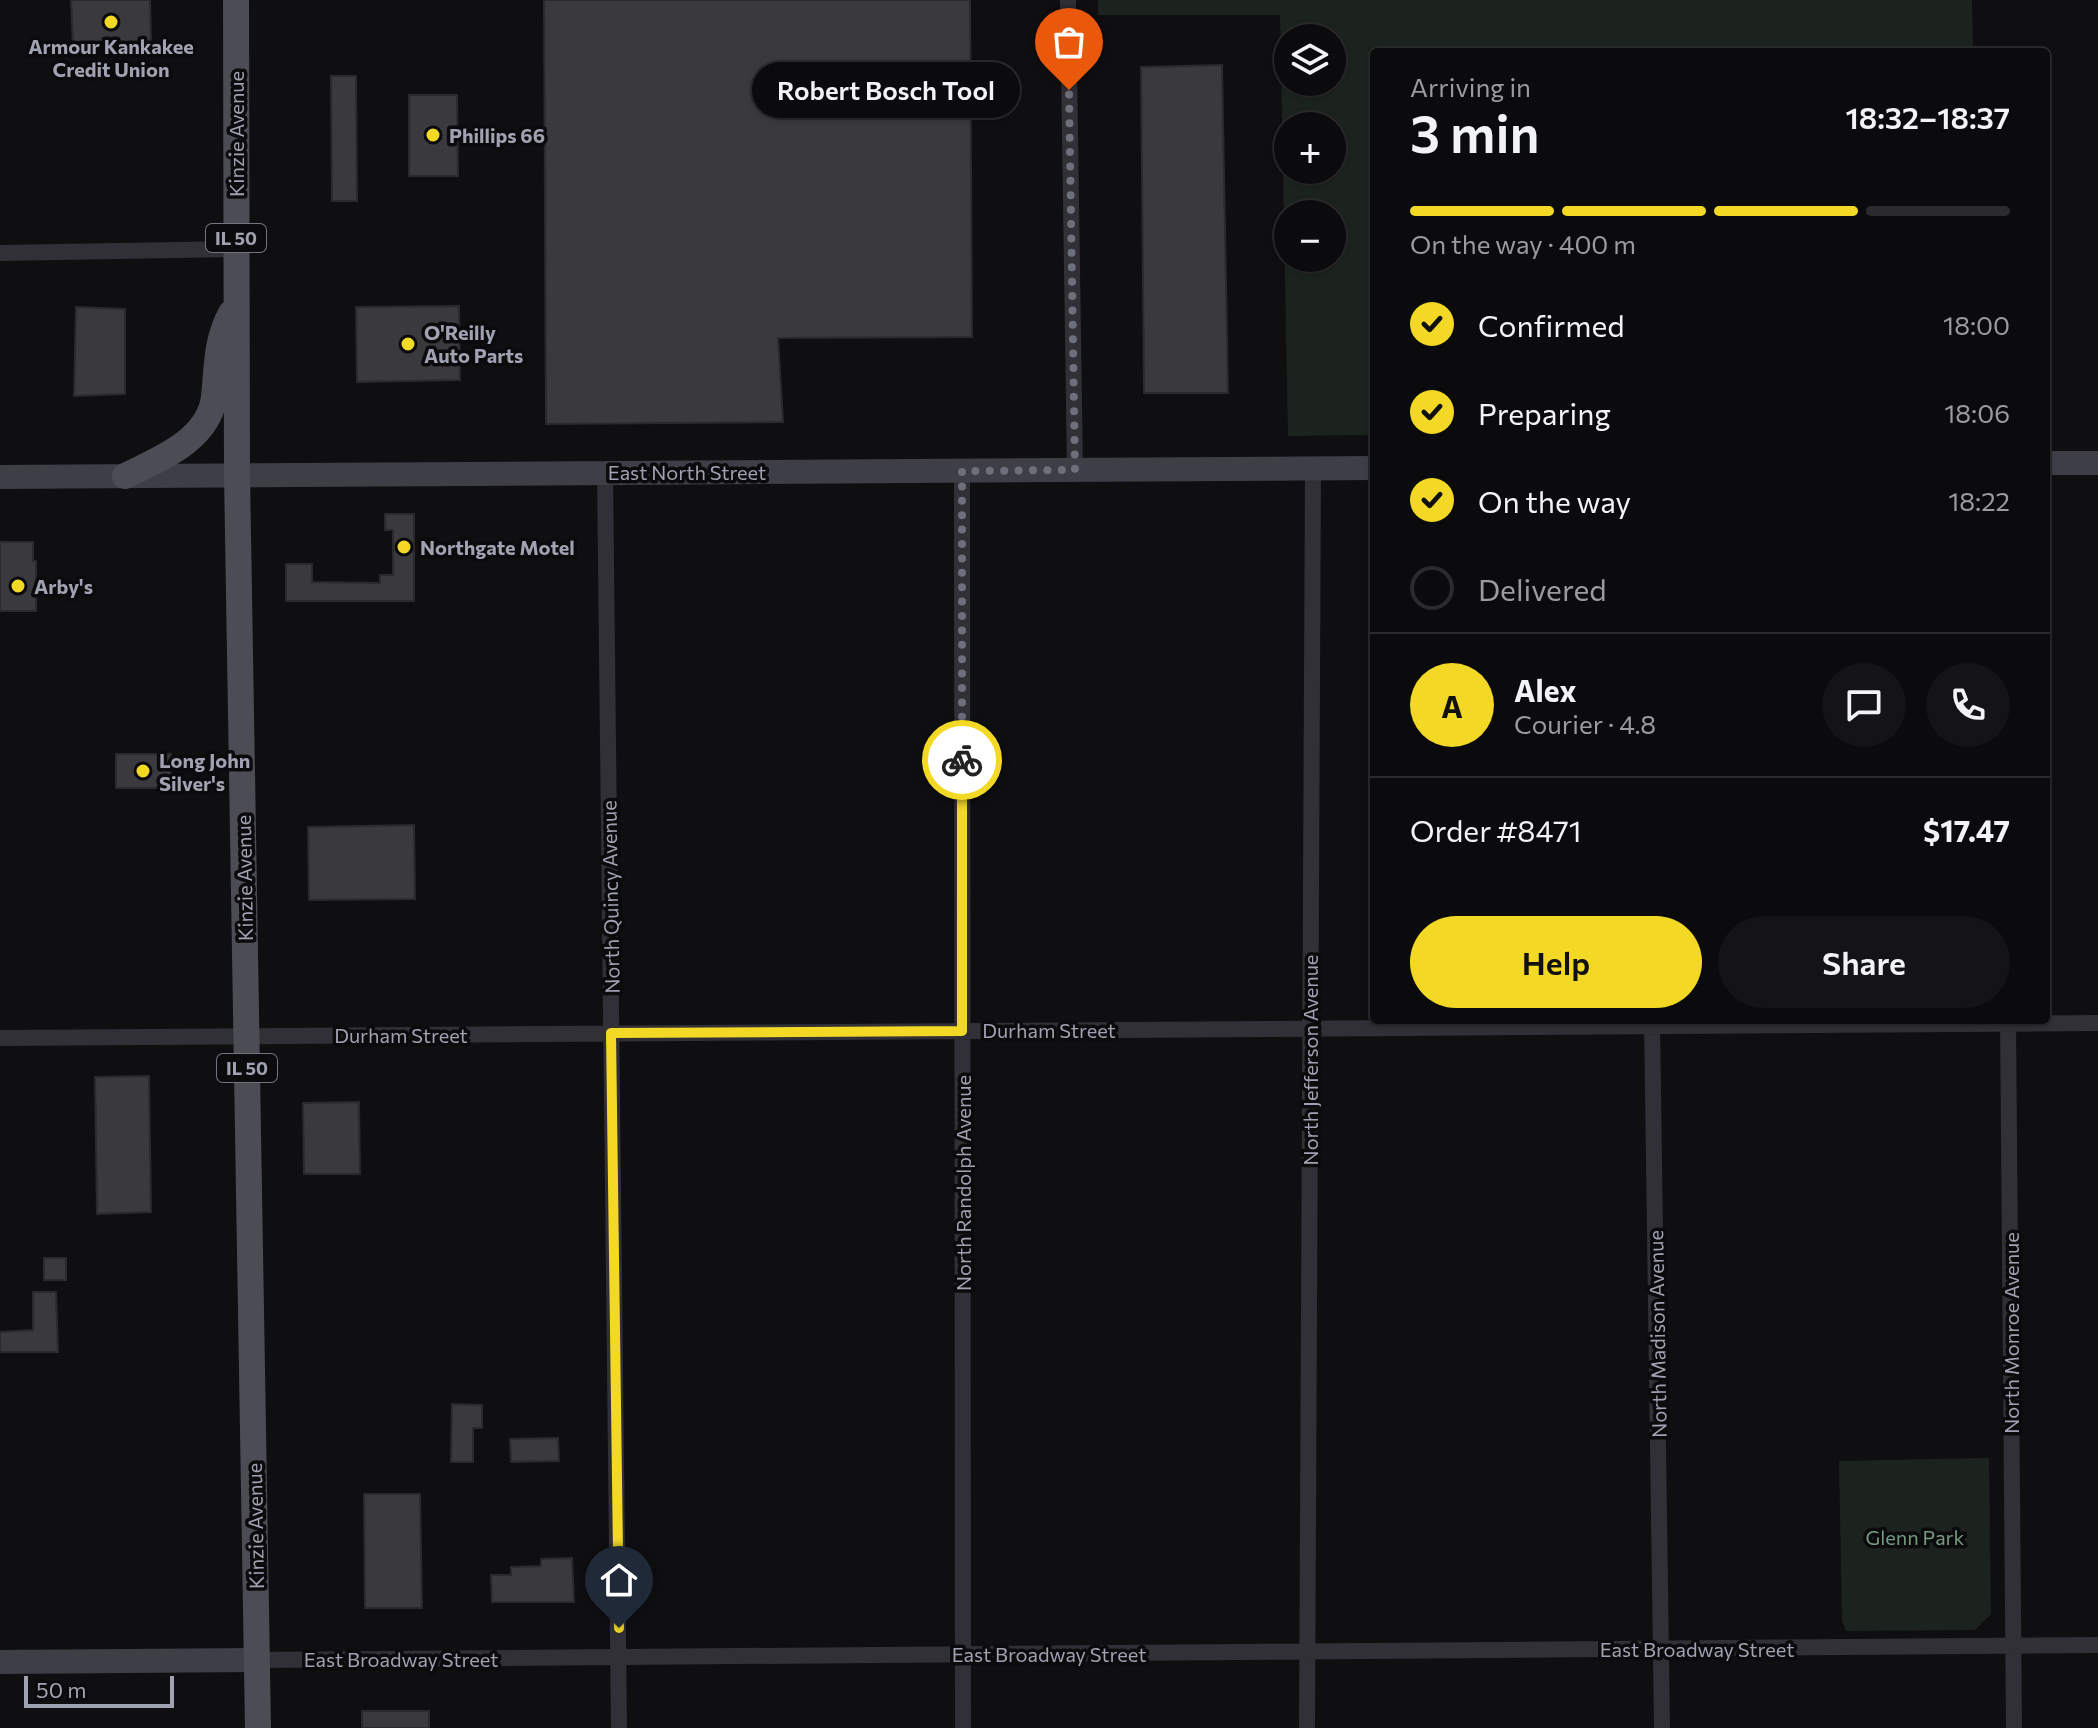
<!DOCTYPE html>
<meta charset="utf-8">
<style>
body{margin:0;font-family:Commissioner,sans-serif;background:#141416;color:#f1f3f6;height:100vh;display:flex;flex-direction:column;font-size:30px;white-space:nowrap}
*{box-sizing:border-box;margin:0}
p{font-size:26px;color:#9a9b9d}
.icon{flex:none;width:44px;height:44px;fill:none;stroke:currentColor;stroke-width:2;stroke-linecap:round;stroke-linejoin:round}
.map{position:relative;flex:1;overflow:hidden}
.sheet{position:absolute;left:1370px;top:48px;width:680px;height:976px;display:flex;flex-direction:column;background:#0b0b0d;border-radius:8px;box-shadow:0 2px 6px #0004,0 0 0 2px #2b2b2e}
.sheet>*{flex:none}
.tools{position:absolute;left:1274px;top:24px;display:grid;gap:16px}
.tools a{display:grid;place-items:center;width:72px;height:72px;border-radius:50%;background:#0b0b0d;box-shadow:0 2px 6px #0004,0 0 0 2px #2b2b2e;font-size:40px}
.scale{position:absolute;left:24px;bottom:20px;width:150px;box-sizing:border-box;padding-left:8px;border:4px solid #a0a2b2;border-top:0;font-size:22px;line-height:28px;white-space:nowrap;color:#a0a2b2;-webkit-text-stroke:6px #0b0a0c;paint-order:stroke}
.pin{position:absolute;display:grid;place-items:center;width:68px;height:68px;color:#fff;margin:-82px -34px;border-radius:50% 50% 50% 0;rotate:-45deg;box-shadow:0 0 8px #0007}
.pin .icon{rotate:45deg}
.courier{position:absolute;display:grid;place-items:center;width:80px;height:80px;margin:-40px;border:6px solid #f3d925;border-radius:50%;background:#fff;color:#222;box-shadow:0 2px 10px #0007}
.bubble{position:absolute;height:56px;border-radius:28px;background:#0b0b0d;box-shadow:0 2px 6px #0004,0 0 0 2px #2b2b2e;font-size:26px;font-weight:600;line-height:56px;text-align:center}
.headline em{font-style:normal;font-weight:600}
.headline div{display:flex;flex-direction:column-reverse}
.headline{display:flex;align-items:center;justify-content:space-between;height:136px;padding:0 40px}
h1{font-size:52px;font-weight:600;line-height:60px}
.bar{display:grid;grid-template-columns:repeat(4,1fr);gap:12px 8px;align-content:center;height:96px;padding:0 40px}
.bar i{height:10px;border-radius:6px;background:#2b2b2e}
.bar .active{background:#f3d925}
.bar p{grid-column:span 4}
.line{display:flex;align-items:center;gap:20px;padding:0 40px;border-top:2px solid #2b2b2e}
.line div{flex:1}
.round{display:grid;place-items:center;flex:none;width:84px;height:84px;border-radius:42px;background:#141416}
ol{padding:0 40px;list-style:none}
li{display:flex;align-items:center;gap:24px;height:88px}
li p{margin-inline-start:auto}
li .icon{padding:8px;border-radius:50%;background:#f3d925;color:#111;stroke-width:4}
li:last-child{color:#9a9b9d}
li i{width:44px;height:44px;border:4px solid #2b2b2e;border-radius:50%}
.button{display:flex;gap:16px;margin-top:auto;padding:16px 40px}
.button a{flex:1;height:92px;border-radius:48px;background:#f3d925;color:#111;font-size:32px;font-weight:600;line-height:92px;text-align:center}
.button a+a{background:#141416;color:#f1f3f6}
.map>svg:first-child{display:block}
</style>
<div class="map">
<svg width="2098" height="1728" viewBox="0 0 2098 1728">
<rect width="100%" height="100%" fill="#0f0f11"/>
<path fill="#1c231e" fill-rule="evenodd" d="M 1098,0 L 1972,0 L 1973,52 L 1374,52 L 1374,435 L 1288,436 L 1280,15 L 1098,15 ZM 1332,38 L 1332,82 L 1288,82 L 1288,38 ZM 1332,126 L 1332,170 L 1288,170 L 1288,126 ZM 1288,214 L 1332,214 L 1332,258 L 1288,258 Z
M 1989,1458 L 1991,1614 L 1975,1630 L 1846,1631 L 1842,1620 L 1839,1461 Z"/>
<path fill="#3a393e" stroke="#2a292d" stroke-width="2" d="M 71,0 L 150,0 L 151,44 L 73,46 Z
M 544,0 L 970,0 L 972,337 L 778,338 L 783,422 L 546,424 Z
M 1222,65 L 1228,393 L 1144,393 L 1141,67 Z
M 331,76 L 356,76 L 357,201 L 332,201 Z
M 409,95 L 457,95 L 458,176 L 409,176 Z
M 459,306 L 460,380 L 357,382 L 356,307 Z
M 76,307 L 125,309 L 125,394 L 74,396 Z
M 385,514 L 414,514 L 414,601 L 286,601 L 286,564 L 312,564 L 312,582 L 380,583 L 380,575 L 393,575 L 393,530 L 385,530 Z
M 0,542 L 33,542 L 33,561 L 36,561 L 36,611 L 0,611 Z
M 116,754 L 171,754 L 171,788 L 116,788 Z
M 414,825 L 415,899 L 309,900 L 308,827 Z
M 149,1076 L 151,1212 L 97,1214 L 95,1077 Z
M 359,1102 L 360,1174 L 304,1174 L 303,1103 Z
M 44,1258 L 66,1258 L 66,1280 L 44,1280 Z
M 33,1292 L 56,1292 L 58,1352 L 0,1352 L 0,1332 L 33,1330 Z
M 452,1404 L 482,1405 L 482,1428 L 473,1428 L 473,1462 L 451,1462 Z
M 558,1438 L 559,1461 L 511,1462 L 510,1439 Z
M 364,1494 L 420,1494 L 422,1608 L 365,1608 Z
M 572,1558 L 574,1602 L 492,1602 L 491,1575 L 511,1575 L 511,1567 L 541,1566 L 541,1559 Z
M 362,1711 L 429,1711 L 429,1728 L 362,1728 Z"/>
<g fill="none" stroke-linecap="round" stroke-linejoin="round">
<path stroke="#303036" stroke-width="16" d="M 1068,0 L 1075,470
M 0,253 L 236,249
M 962,471 L 963,1728
M 605,473 L 619,1728
M 1652,1020 L 1662,1728
M 2008,1020 L 2014,1728
M 0,1038 L 2098,1023
M 257,1660 L 2098,1645
M 1307,1728 L 1313,468"/>
<path stroke="#3e3e46" stroke-width="24" d="M 2046,463 L 2098,463
M 0,477 L 1374,468
M 0,1662 L 257,1660"/>
<path stroke="#4c4c55" stroke-width="26" d="M 236,0 L 237,475 L 258,1728
M 125,476 C 158,460 209,440 214,397 C 217,367 216,340 231,313"/>
</g>
<g fill="none" stroke-linecap="round" stroke-linejoin="round">
<path stroke="#6d6f7a" stroke-width="8" stroke-dasharray="0 14.4" d="M 962,760 L 962,471 L 1075,470 L 1069,90"/>
<path stroke="#f3d925" stroke-width="10" d="M 619,1628 L 611,1033 L 962,1031 L 962,760"/>
</g>
<g fill="#f3d925" stroke="#0b0a0c" stroke-width="3">
<circle cx="111" cy="22" r="8"/>
<circle cx="433" cy="135" r="8"/>
<circle cx="408" cy="344" r="8"/>
<circle cx="404" cy="547" r="8"/>
<circle cx="18" cy="586" r="8"/>
<circle cx="143" cy="771" r="8"/>
</g>
<g text-anchor="middle" dominant-baseline="central" stroke-width="7" stroke-linejoin="round" paint-order="stroke">
<g fill="#0b0a0c" stroke="#737480" stroke-width="2">
<rect x="206" y="224" width="60" height="28" rx="6"/>
<rect x="217" y="1054" width="60" height="28" rx="6"/>
</g>
<g font-size="18" font-weight="bold" fill="#a0a2b2">
<text x="236" y="238">IL 50</text>
<text x="247" y="1068">IL 50</text>
</g>
<g font-size="20" font-weight="bold" fill="#a0a2b2" stroke="#0b0a0c" text-anchor="start">
<text x="111" y="46" text-anchor="middle">Armour Kankakee<tspan x="111" dy="23">Credit Union</tspan></text>
<text x="449" y="135">Phillips 66</text>
<text x="424" y="332">O'Reilly<tspan x="424" dy="23">Auto Parts</tspan></text>
<text x="420" y="547">Northgate Motel</text>
<text x="34" y="586">Arby's</text>
<text x="159" y="760">Long John<tspan x="159" dy="23">Silver's</tspan></text>
</g>
<g font-size="20" fill="#a0a2b2" stroke="#0b0a0c">
<text transform="translate(236 134) rotate(-90)">Kinzie Avenue</text>
<text x="687" y="472">East North Street</text>
<text transform="translate(244 878) rotate(-91)">Kinzie Avenue</text>
<text transform="translate(610 897) rotate(-91)">North Quincy Avenue</text>
<text x="1049" y="1030">Durham Street</text>
<text x="401" y="1035">Durham Street</text>
<text transform="translate(1310 1060) rotate(-90)">North Jefferson Avenue</text>
<text transform="translate(963 1183) rotate(-90)">North Randolph Avenue</text>
<text transform="translate(2011 1333) rotate(-90)">North Monroe Avenue</text>
<text transform="translate(1657 1334) rotate(-91)">North Madison Avenue</text>
<text transform="translate(255 1526) rotate(-91)">Kinzie Avenue</text>
<text x="1697" y="1649">East Broadway Street</text>
<text x="1049" y="1654">East Broadway Street</text>
<text x="401" y="1659">East Broadway Street</text>
</g>
<g font-size="20" fill="#769d81" stroke="#0b0a0c">
<text x="1915" y="1537">Glenn Park</text>
</g>
</g>
</svg>
<div class="tools">
<a><svg class="icon" aria-label="layers" viewBox="0 0 24 24"><path d="M12 4l9 5-9 5-9-5zM3 14l9 5 9-5"/></svg></a>
<a>+</a>
<a>−</a>
</div>
<div class="scale">50 m</div>
<div class="pin" style="left:1069px;top:90px;background:#ea580c"><svg class="icon" aria-label="bag" viewBox="0 0 24 24"><path d="M5 8h14l-1 12H6zM9 8a3 3 0 0 1 6 0"/></svg></div>
<div class="pin" style="left:619px;top:1628px;background:#1f2937"><svg class="icon" aria-label="home" viewBox="0 0 24 24"><path d="M3 11l9-7 9 7M6 9v11h12V9"/></svg></div>
<div class="courier" style="left:962px;top:760px"><svg class="icon" aria-label="bike" viewBox="0 0 24 24"><circle cx="6" cy="16" r="4"/><circle cx="18" cy="16" r="4"/><path d="M6 16l4-8h5l3 8M10 8l3 8H6M13 5h3"/></svg></div>
<div class="bubble" style="left:752px;top:62px;width:268px">Robert Bosch Tool</div>
<section class="sheet">
<div class="headline"><div><h1>3 min</h1><p>Arriving in</p></div><em>18:32–18:37</em></div>
<div class="bar"><i class="active"></i><i class="active"></i><i class="active"></i><i></i><p>On the way · 400 m</p></div>
<ol>
<li><svg class="icon" aria-label="check" viewBox="0 0 24 24"><path d="M5 12l5 5 9-10"/></svg>Confirmed<p>18:00</p></li>
<li><svg class="icon" aria-label="check" viewBox="0 0 24 24"><path d="M5 12l5 5 9-10"/></svg>Preparing<p>18:06</p></li>
<li><svg class="icon" aria-label="check" viewBox="0 0 24 24"><path d="M5 12l5 5 9-10"/></svg>On the way<p>18:22</p></li>
<li><i></i>Delivered</li>
</ol>
<div class="line" style="height:144px"><b class="round" style="background:#f3d925;color:#111">A</b><div><b>Alex</b><p>Courier · 4.8</p></div><a class="round"><svg class="icon" aria-label="chat" viewBox="0 0 24 24"><path d="M4 5h16v11H9l-5 4z"/></svg></a><a class="round"><svg class="icon" aria-label="phone" viewBox="0 0 24 24"><path d="M5 4h4l2 5-3 2q2 4 5 5l2-3 5 2v4C11 20 4 13 5 4z"/></svg></a></div>
<div class="line" style="height:104px"><div>Order #8471</div><b>$17.47</b></div>
<div class="button"><a>Help</a><a>Share</a></div>
</section>
</div>
